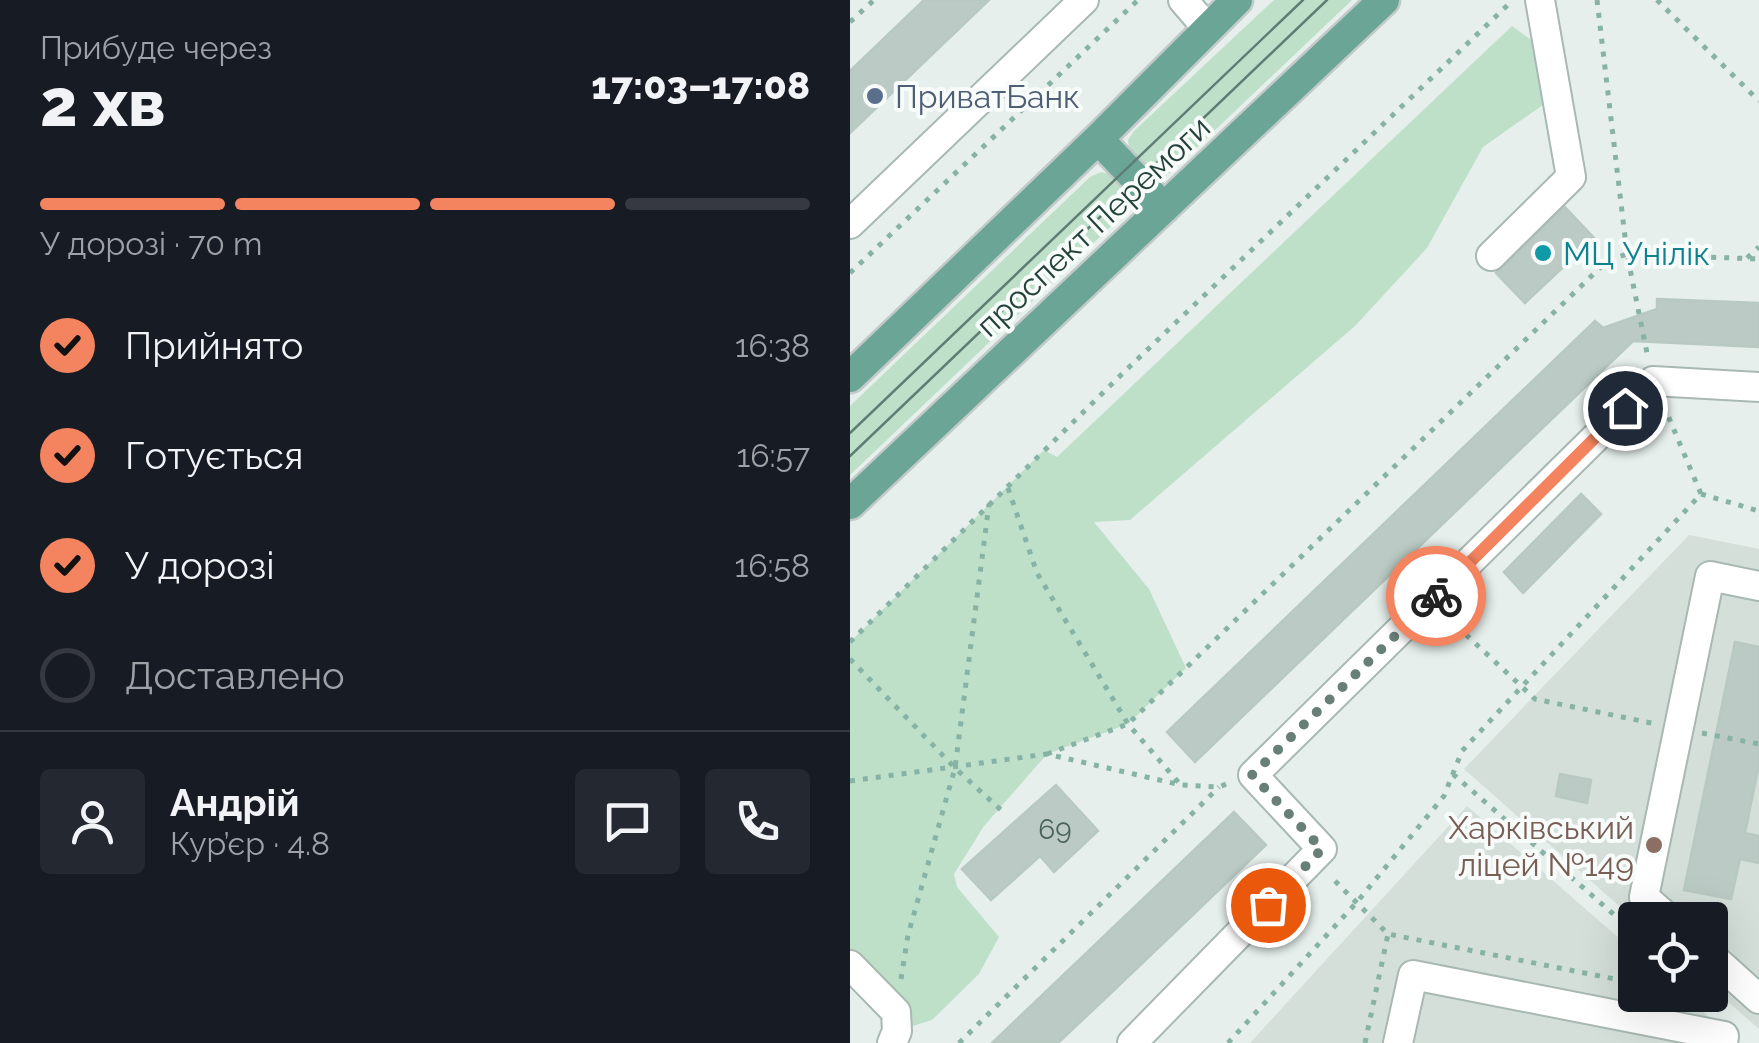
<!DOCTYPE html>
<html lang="uk">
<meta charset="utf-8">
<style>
body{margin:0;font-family:Raleway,sans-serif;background:#242831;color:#f1f3f6;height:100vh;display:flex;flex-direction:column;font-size:38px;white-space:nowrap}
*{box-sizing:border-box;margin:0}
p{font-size:32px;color:#9ea1a6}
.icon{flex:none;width:55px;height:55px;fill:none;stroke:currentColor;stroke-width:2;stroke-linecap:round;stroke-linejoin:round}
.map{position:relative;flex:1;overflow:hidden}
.details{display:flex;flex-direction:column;background:#171b24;width:850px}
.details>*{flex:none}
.tools{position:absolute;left:768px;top:902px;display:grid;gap:20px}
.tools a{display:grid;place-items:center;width:110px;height:110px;border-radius:10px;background:#171b24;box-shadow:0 10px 40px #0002;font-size:50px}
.pin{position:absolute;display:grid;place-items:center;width:85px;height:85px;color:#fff;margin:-42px;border:5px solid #fff;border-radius:50%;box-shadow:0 2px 10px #0007}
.courier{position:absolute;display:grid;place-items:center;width:100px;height:100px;margin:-50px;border:8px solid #f4845f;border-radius:50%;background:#fff;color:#222;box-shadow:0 2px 12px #0007}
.head em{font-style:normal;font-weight:800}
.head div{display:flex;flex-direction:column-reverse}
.head{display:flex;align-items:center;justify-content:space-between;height:170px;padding:0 40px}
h1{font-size:65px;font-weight:800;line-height:75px}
.bar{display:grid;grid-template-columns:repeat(4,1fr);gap:15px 10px;align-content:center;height:120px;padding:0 40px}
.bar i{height:12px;border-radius:8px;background:#363941}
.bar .on{background:#f4845f}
.bar p{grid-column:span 4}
.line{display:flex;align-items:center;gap:25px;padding:0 40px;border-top:2px solid #363941}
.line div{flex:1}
.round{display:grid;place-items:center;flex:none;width:105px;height:105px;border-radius:10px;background:#242831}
ol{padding:0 40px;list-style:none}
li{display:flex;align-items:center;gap:30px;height:110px}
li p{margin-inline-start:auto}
li .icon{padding:10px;border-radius:50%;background:#f4845f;color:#111;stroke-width:4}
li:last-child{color:#9ea1a6}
li i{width:55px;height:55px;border:5px solid #363941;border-radius:50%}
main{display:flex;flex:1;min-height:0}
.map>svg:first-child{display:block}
</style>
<main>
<section class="details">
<div class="head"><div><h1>2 хв</h1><p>Прибуде через</p></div><em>17:03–17:08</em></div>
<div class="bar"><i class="on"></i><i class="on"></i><i class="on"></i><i></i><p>У дорозі · 70 m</p></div>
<ol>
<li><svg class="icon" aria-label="check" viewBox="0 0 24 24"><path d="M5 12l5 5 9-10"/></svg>Прийнято<p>16:38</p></li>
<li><svg class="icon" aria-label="check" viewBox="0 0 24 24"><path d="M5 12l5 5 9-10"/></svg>Готується<p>16:57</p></li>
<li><svg class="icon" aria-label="check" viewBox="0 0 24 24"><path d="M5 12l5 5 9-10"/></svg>У дорозі<p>16:58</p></li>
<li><i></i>Доставлено</li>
</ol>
<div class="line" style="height:180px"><a class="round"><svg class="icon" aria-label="person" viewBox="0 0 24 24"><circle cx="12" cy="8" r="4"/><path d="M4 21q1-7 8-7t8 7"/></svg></a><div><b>Андрій</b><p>Кур’єр · 4.8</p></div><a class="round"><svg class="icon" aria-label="chat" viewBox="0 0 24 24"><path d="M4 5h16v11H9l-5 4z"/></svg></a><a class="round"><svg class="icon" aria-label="phone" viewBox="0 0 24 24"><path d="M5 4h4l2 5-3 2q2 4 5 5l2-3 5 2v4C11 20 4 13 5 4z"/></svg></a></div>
</section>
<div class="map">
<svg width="909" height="1043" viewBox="0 0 909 1043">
<rect width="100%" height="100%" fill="#e6efeb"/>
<path fill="#d4dfda" d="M 839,535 L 909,549 L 909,1029 L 860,986 L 860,920 L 785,920 L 614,769 Z
M 617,806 L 785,952 L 785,995 L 834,995 L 889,1043 L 400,1043 Z"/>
<path fill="#bfe0c8" d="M 424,0 L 502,0 L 323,170 L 315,176 L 304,174 L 279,149 L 278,140 L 284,131 Z
M 662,26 L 702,55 L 704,97 L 633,147 L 577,248 L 505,326 L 280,520 L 244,522 L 299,589 L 336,668 L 278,724 L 197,754 L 134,826 L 104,874 L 107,887 L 149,937 L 129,974 L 82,1020 L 47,1031 L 0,965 L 0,642 L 194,450 L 207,457 Z
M 251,172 L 259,174 L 280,196 L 276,212 L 0,475 L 0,406 L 240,177 Z"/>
<path fill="#bbcac4" stroke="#b8c9c2" stroke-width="2.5" d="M 74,0 L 139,0 L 0,133 L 0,71 Z
M 715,207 L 744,238 L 675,303 L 646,273 Z
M 807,299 L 909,303 L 909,347 L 783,341 L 345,762 L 317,732 L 745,321 L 753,328 L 807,309 Z
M 731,494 L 751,514 L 673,593 L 654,572 Z
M 885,642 L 909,647 L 909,764 L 895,833 L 909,836 L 909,863 L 890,859 L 881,899 L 834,890 Z
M 710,774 L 741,780 L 737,803 L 706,796 Z
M 206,785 L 248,831 L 204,872 L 190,856 L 141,900 L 112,869 Z
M 384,812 L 416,845 L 262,992 L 208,1043 L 142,1043 Z"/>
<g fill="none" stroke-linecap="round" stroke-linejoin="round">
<defs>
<path id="minor" d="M 333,0 L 357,28
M 0,224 L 234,0
M 641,256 L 721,177 L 690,0
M 820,920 L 794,897 L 860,576 L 909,586
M 860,955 L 909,999
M 0,965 L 46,1012 L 47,1031 L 42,1043
M 282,1043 L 472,849 L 403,775 L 803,381 L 909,387
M 548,1043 L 563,975 L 874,1036 L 873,1043"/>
<path id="major" d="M 248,139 L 314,208
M 0,377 L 248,139 L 387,0
M 0,504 L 534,0"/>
</defs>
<use href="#minor" stroke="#a8b8b2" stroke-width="32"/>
<use href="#major" stroke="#c2cac8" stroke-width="35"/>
<path stroke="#86b3a5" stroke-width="5" stroke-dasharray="5 8" stroke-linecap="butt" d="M 747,0 L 777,254 L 798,358
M 807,0 L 909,101
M 0,22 L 24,0
M 897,258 L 909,247
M 0,273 L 288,0
M 158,488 L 187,573 L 278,724 L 329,783
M 851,494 L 909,511
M 597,617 L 685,699 L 806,724
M 0,642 L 272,374 L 663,0
M 0,659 L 105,768 L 151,810
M 852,733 L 909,744
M 197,754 L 278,724 L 757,261 L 777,254 L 909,259
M 603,774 L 785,933
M 0,781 L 197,754 L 331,785 L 369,787 L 381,782
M 485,881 L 538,934 L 785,983
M 51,979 L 58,935 L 105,768 L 139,504
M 856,995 L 870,1007
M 109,1043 L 369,787
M 378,1043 L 507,902 L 594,796 L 612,751 L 851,494 L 814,406
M 515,1043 L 538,934"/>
<use href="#minor" stroke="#fff" stroke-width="28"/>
<use href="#major" stroke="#6aa596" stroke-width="30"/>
<path stroke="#5f7d75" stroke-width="2.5" d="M 0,433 L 453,0
M 0,456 L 477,0"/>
</g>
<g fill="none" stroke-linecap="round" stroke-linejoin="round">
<path stroke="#687f78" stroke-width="10" stroke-dasharray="0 18" d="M 418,905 L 472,849 L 402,775 L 586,596"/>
<path stroke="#f4845f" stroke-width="12" d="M 586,596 L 775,408"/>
</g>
<circle fill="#5c6f8a" stroke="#f7fbf9" stroke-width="4" cx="25" cy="96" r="10"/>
<circle fill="#0f9aa8" stroke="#f7fbf9" stroke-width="4" cx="693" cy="253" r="10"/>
<circle fill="#8d6e63" stroke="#f7fbf9" stroke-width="4" cx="804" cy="845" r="10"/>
<g text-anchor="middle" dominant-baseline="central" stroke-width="8" stroke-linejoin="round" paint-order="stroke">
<g font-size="28" fill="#4a645c">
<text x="205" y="829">69</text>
</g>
<g font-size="32" fill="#4e5e75" stroke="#f7fbf9" text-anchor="start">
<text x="45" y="96">ПриватБанк</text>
</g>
<g font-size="32" fill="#24423a" stroke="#f7fbf9">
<text transform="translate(243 226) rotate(-43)">проспект Перемоги</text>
</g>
<g font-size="32" fill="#0d838f" stroke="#f7fbf9" text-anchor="start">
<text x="713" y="253">МЦ Унілік</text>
</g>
<g font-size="32" fill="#785e54" stroke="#f7fbf9" text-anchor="end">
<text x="784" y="827">Харківський<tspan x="784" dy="37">ліцей №149</tspan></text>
</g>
</g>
</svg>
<div class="tools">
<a><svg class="icon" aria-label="locate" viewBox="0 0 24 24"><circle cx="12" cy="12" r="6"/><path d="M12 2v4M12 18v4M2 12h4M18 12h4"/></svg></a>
</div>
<div class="pin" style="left:418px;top:905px;background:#ea580c"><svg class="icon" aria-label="bag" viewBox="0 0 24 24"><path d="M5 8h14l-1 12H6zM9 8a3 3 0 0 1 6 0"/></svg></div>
<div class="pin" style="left:775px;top:408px;background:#1f2937"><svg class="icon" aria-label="home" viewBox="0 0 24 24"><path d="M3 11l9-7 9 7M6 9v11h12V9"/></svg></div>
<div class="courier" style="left:586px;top:596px"><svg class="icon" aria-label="bike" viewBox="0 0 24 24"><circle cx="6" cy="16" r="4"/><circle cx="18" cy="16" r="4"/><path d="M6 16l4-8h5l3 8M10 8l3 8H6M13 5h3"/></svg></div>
</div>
</main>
